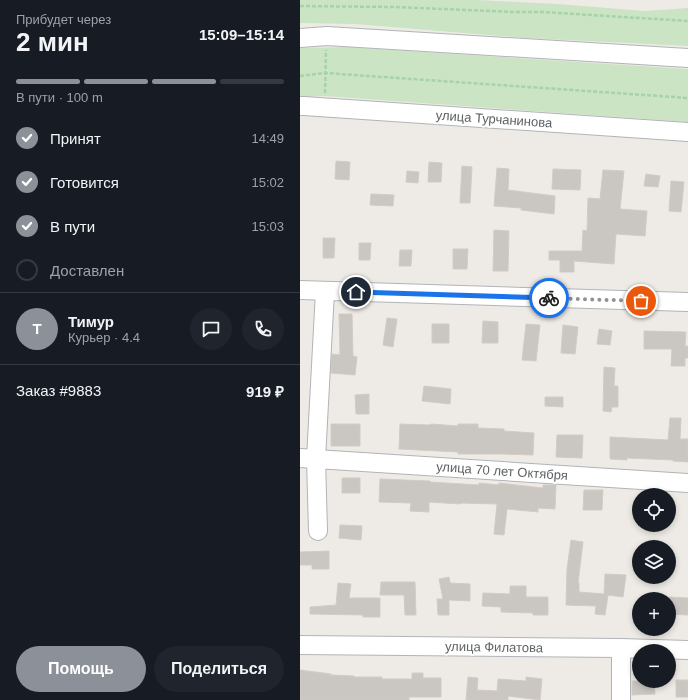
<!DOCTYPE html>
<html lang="ru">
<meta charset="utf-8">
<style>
body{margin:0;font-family:Helvetica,sans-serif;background:#20242c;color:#f1f3f6;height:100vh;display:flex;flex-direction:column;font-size:15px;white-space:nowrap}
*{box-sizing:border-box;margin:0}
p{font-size:13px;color:#9ea1a6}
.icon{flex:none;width:22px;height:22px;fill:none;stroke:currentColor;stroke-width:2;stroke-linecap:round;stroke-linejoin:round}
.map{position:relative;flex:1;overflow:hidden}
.sheet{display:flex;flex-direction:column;background:#171b24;width:300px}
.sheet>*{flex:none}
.buttons{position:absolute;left:332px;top:488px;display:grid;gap:8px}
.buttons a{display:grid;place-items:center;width:44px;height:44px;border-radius:50%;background:#171b24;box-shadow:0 2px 6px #0003;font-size:20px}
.pin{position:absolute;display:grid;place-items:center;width:34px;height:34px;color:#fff;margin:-17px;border:2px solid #fff;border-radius:50%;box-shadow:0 1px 4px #0007}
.courier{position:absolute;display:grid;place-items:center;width:40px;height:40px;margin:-20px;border:3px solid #1a73e8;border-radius:50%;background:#fff;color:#222;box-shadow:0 1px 5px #0007}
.overview em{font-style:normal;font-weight:600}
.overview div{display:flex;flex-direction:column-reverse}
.overview{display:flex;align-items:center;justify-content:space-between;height:68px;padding:0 16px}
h1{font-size:26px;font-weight:600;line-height:30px}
.bar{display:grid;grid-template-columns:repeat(4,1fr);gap:6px 4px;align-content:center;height:48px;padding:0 16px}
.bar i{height:5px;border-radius:3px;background:#363941}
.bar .selected{background:#8c9099}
.bar p{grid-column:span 4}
.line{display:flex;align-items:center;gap:10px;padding:0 16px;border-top:1px solid #363941}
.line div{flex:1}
.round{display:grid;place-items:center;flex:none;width:42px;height:42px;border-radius:21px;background:#20242c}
ol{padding:0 16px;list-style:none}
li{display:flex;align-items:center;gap:12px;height:44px}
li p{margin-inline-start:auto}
li .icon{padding:4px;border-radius:50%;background:#8c9099;color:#fff;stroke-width:4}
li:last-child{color:#9ea1a6}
li i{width:22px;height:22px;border:2px solid #363941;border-radius:50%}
.action{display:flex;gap:8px;margin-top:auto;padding:8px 16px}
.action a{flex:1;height:46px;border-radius:24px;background:#8c9099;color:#fff;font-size:16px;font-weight:600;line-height:46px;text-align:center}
.action a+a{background:#20242c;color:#f1f3f6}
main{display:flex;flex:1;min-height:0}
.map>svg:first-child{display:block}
</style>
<main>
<section class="sheet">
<div class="overview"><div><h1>2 мин</h1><p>Прибудет через</p></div><em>15:09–15:14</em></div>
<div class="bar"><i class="selected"></i><i class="selected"></i><i class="selected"></i><i></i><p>В пути · 100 m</p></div>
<ol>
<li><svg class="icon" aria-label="check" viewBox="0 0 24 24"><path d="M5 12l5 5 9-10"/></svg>Принят<p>14:49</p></li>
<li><svg class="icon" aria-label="check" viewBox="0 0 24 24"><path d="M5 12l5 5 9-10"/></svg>Готовится<p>15:02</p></li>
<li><svg class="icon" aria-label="check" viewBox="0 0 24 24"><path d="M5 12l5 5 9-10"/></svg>В пути<p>15:03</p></li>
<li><i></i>Доставлен</li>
</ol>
<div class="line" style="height:72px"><b class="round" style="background:#8c9099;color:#fff">Т</b><div><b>Тимур</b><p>Курьер · 4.4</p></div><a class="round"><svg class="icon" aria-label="chat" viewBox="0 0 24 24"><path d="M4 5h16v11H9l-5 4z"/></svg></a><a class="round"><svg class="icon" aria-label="phone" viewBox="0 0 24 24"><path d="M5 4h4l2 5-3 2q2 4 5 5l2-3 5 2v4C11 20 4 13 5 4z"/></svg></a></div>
<div class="line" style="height:52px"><div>Заказ #9883</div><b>919 ₽</b></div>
<div class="action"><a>Помощь</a><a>Поделиться</a></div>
</section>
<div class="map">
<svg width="388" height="700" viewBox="0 0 388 700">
<rect width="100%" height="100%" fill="#eeebe6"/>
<path fill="#cbe4c4" d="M 0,0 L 177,0 L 258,4 L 345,11 L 388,8 L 388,46 L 226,38 L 55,24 L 0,23 Z
M 47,47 L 388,69 L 388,122 L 24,96 L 0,97 L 0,48 Z"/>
<path fill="#cac6c2" stroke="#d3cbc4" d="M 36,161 L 50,162 L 49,180 L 35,179 Z
M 129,162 L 142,163 L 141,182 L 128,182 Z
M 162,166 L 172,167 L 170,203 L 160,203 Z
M 197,168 L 209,169 L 208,190 L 255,196 L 254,214 L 221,210 L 221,208 L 194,206 Z
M 253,169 L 281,170 L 280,190 L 252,189 Z
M 303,170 L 324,171 L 320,209 L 347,211 L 345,236 L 316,234 L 314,264 L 274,261 L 274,272 L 260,272 L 260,260 L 249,260 L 249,251 L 282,251 L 283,230 L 287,231 L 288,198 L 300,199 Z
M 107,171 L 119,172 L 118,183 L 106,182 Z
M 346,174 L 360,176 L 358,187 L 344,186 Z
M 371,181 L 384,182 L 381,212 L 369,211 Z
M 71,194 L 94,195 L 93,206 L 70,205 Z
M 194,230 L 209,231 L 208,271 L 193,271 Z
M 23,238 L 35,238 L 34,258 L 23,258 Z
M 59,243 L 71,243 L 70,260 L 59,260 Z
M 153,249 L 168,249 L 167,269 L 153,269 Z
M 100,250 L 112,250 L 111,266 L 99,266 Z
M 39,314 L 52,314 L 53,356 L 57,357 L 55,375 L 31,373 L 32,354 L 40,355 Z
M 87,318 L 97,319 L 93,347 L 83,345 Z
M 183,321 L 198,322 L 198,343 L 182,343 Z
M 132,324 L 149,324 L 149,343 L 132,343 Z
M 226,324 L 240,325 L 236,361 L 222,360 Z
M 263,325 L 278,327 L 275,354 L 261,353 Z
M 299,329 L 312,331 L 310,345 L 297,344 Z
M 344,331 L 386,332 L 385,346 L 388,346 L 388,358 L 385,358 L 385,366 L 371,366 L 372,349 L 344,349 Z
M 304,367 L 315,368 L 314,386 L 318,386 L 318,407 L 312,407 L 311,412 L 303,411 Z
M 124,386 L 151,389 L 150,404 L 122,401 Z
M 69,394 L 69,414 L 56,414 L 55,395 Z
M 245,397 L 263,397 L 263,407 L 245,406 Z
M 370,418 L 381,418 L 380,439 L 388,439 L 388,462 L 373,461 L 373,460 L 327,458 L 327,460 L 310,459 L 310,437 L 368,440 Z
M 31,424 L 60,424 L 60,446 L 31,446 Z
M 100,424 L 130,425 L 131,424 L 158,426 L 158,424 L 178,424 L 178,428 L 204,429 L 204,431 L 234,433 L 233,455 L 203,454 L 158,454 L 158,452 L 99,449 Z
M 257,435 L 283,435 L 282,458 L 256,457 Z
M 42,478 L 60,478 L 60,493 L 42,493 Z
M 80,479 L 130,481 L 130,482 L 179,485 L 179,483 L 199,485 L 199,483 L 243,488 L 243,485 L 256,485 L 255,509 L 238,508 L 238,512 L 207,509 L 204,535 L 194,534 L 197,504 L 161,503 L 160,504 L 129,502 L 129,512 L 110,511 L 111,503 L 79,502 Z
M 284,490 L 303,490 L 302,510 L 283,510 Z
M 40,525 L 62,526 L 61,540 L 39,538 Z
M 271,540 L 283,542 L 278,583 L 279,583 L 279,592 L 304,594 L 305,574 L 326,575 L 323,597 L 308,595 L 305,615 L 295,614 L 296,606 L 266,605 L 267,569 Z
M 29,551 L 29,569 L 12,569 L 12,565 L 0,565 L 0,552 Z
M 149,577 L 150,583 L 170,584 L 170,601 L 149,600 L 149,615 L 138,615 L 137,599 L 143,599 L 139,579 Z
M 81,582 L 115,582 L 116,615 L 105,615 L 104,595 L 80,595 Z
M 38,583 L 51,584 L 49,598 L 80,598 L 80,617 L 63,617 L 63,615 L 10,614 L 10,607 L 36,605 Z
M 210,586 L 226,586 L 226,597 L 248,597 L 248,615 L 233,615 L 233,613 L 201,612 L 201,607 L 182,606 L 183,593 L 210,594 Z
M 369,597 L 388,598 L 388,615 L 369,614 Z
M 0,670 L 31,674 L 31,675 L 54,676 L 54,677 L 82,677 L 82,679 L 112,679 L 112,673 L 123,673 L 123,678 L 141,678 L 141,697 L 109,697 L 109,700 L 0,700 Z
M 168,677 L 178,678 L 177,690 L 197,691 L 198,679 L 226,681 L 226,677 L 242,679 L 240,700 L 208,696 L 208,700 L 166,700 Z
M 376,680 L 388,680 L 388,697 L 376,697 Z
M 332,681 L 354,681 L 355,694 L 332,695 Z"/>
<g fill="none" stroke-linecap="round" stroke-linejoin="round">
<defs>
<path id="minor" d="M 0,38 L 27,36 L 388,58
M 0,106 L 4,106 L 388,132
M 0,290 L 388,302
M 0,458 L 388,483
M 18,531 L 16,459 L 25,291
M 0,645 L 321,648 L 388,650
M 321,648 L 321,700"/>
</defs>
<use href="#minor" stroke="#b1b4b7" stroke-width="20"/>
<path stroke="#a6d3a9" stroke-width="2.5" stroke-dasharray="4 2" stroke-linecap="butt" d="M 0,6 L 94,7 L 216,12 L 243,12 L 388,21
M 0,76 L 25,73 L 388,98
M 25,93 L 26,50"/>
<use href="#minor" stroke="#fff" stroke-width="18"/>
</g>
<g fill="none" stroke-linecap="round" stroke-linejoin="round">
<path stroke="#909292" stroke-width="4" stroke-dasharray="0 7.2" d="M 249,298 L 341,301"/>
<path stroke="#1a73e8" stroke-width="5" d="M 56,292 L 249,298"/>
</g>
<g text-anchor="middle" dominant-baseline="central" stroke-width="4" stroke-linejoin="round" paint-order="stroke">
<g font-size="13" fill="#5d6265" stroke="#fff">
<text transform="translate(194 119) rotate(4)">улица Турчанинова</text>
<text transform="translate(202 471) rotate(4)">улица 70 лет Октября</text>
<text transform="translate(194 647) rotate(1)">улица Филатова</text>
</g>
</g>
</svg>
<div class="buttons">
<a><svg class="icon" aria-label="locate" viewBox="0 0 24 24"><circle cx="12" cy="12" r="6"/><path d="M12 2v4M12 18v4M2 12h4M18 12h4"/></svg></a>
<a><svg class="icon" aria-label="layers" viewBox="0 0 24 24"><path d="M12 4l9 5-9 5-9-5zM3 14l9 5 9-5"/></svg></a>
<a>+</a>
<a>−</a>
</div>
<div class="pin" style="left:341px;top:301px;background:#ea580c"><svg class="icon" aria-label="bag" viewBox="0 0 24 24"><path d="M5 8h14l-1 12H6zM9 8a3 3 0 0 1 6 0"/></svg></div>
<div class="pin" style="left:56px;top:292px;background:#1f2937"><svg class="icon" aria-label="home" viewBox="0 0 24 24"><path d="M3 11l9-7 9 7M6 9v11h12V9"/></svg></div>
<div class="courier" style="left:249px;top:298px"><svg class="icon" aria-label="bike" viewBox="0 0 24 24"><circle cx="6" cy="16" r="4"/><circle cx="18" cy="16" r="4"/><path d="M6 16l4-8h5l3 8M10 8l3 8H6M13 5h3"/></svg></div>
</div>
</main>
